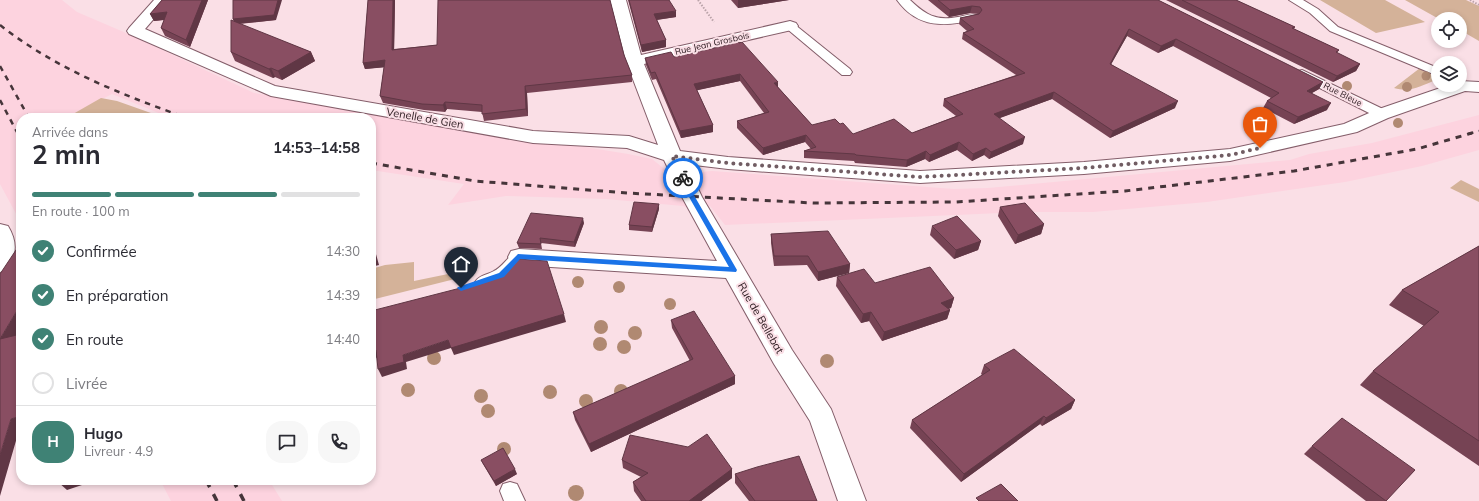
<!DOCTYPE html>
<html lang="fr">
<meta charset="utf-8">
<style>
body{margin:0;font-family:Mulish,sans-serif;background:#f7f7f7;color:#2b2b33;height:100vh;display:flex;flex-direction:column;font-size:15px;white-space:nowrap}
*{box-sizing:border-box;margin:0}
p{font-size:13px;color:#7c7c81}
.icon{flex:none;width:22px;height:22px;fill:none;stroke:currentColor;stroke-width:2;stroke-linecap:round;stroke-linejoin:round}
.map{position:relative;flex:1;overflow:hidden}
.side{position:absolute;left:16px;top:113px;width:360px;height:372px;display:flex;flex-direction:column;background:#fff;border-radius:16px;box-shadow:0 2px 6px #0003}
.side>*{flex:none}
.controls{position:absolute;left:1431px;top:12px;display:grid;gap:8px}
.controls a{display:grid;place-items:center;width:36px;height:36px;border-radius:50%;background:#fff;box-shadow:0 2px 6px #0003;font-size:20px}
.pin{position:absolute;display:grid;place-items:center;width:34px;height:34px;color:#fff;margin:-41px -17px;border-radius:50% 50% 50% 0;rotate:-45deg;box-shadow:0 0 4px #0007}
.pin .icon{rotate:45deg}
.courier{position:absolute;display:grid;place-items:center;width:40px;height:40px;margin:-20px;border:3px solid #1a73e8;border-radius:50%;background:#fff;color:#222;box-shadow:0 1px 5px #0007}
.head em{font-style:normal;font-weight:700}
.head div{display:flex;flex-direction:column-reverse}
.head{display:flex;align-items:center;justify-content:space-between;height:68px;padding:0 16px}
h1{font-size:26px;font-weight:700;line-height:30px}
.bar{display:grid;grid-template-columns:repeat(4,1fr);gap:6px 4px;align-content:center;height:48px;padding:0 16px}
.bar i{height:5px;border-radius:3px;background:#e1e1e2}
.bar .current{background:#3f8275}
.bar p{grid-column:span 4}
.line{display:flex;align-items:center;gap:10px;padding:0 16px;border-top:1px solid #e1e1e2}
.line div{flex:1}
.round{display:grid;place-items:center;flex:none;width:42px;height:42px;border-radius:16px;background:#f7f7f7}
ol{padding:0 16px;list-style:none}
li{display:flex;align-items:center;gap:12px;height:44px}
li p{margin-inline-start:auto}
li .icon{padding:4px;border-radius:50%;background:#3f8275;color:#fff;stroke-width:4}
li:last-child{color:#7c7c81}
li i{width:22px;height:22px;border:2px solid #e1e1e2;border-radius:50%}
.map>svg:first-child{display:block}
</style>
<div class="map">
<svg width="1479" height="501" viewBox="0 0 1479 501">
<rect width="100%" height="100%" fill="#fadfe6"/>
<path fill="#fdd3df" d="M 0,0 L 62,0 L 77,12 L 126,33 L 254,93 L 628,154 L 652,159 L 667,171 L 672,179 L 694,178 L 691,173 L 712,171 L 954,189 L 988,188 L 1290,160 L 1309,154 L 1372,143 L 1479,115 L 1479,150 L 1422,166 L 1345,182 L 1207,202 L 1093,212 L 1022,212 L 725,225 L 710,206 L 687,205 L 690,209 L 683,206 L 606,199 L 506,196 L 448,205 L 464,184 L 371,170 L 371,118 L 171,118 L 112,94 L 65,118 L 21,118 L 21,223 L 0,184 Z
M 160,480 L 269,480 L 282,501 L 171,501 Z"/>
<path fill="#d4b299" d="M 1320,0 L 1385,0 L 1425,22 L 1376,33 Z
M 1405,0 L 1466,0 L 1479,6 L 1479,41 L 1460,30 L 1460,19 L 1439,19 Z
M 1420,68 L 1434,74 L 1437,78 L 1436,80 C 1420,86 1411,93 1394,88 Z
M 101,98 L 117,101 L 165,118 L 66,118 Z
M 1461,180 L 1479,189 L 1479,202 L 1450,188 Z
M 414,262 L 414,281 L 453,273 L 455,279 L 371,300 L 371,269 L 385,265 Z"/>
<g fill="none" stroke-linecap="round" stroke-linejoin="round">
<defs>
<path id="service" d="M 897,0 L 910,0 C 926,15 935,21 958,17 C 965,16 971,13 977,15 L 979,17 L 977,19 C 946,27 918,29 897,0 Z
M 1289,0 L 1303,0 L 1318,9 L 1338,27 L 1438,68 L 1438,76 L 1330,31 L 1310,13 Z
M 790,23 L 794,24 L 850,69 L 852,72 L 850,75 L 842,75 L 786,28 L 784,26 L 786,24 Z
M 1302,70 L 1387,111 L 1389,114 L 1387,117 L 1377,117 L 1298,77 L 1296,74 L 1298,71 Z
M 519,251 L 525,253 L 527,257 C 519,271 495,292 477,286 L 475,282 C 479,275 487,275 494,271 C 504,266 508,255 519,251 Z
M 510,482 L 517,484 L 525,501 L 504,501 L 500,491 L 503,484 Z"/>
<path id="minor" d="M 154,0 L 170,0 L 145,29 L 275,86 L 533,131 L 629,136 L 658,145 L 626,61 L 610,0 L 626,0 L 641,55 L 790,21 L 796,23 L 798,26 L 796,29 L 644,64 L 680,151 L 728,157 L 920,171 L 1084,162 L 1230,149 L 1344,124 L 1376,110 L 1449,85 L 1460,85 L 1460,81 L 1479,82 L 1479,92 L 1465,91 L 1388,118 L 1357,132 L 1230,161 L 1084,174 L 920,183 L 728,169 L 686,164 L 702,197 L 792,350 L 831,409 L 866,501 L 838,501 L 810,421 L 774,364 L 726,278 L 519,265 L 511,263 L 508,257 L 511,251 L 519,249 L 717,261 L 682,197 L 664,160 L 627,148 L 533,143 L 271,96 L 129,34 L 127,31 L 129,28 Z
M 0,224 L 8,226 C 17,241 17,253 8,270 L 0,272 Z"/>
</defs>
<use href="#service" stroke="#845e6a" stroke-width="2"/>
<use href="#minor" stroke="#845e6a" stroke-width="2"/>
<path stroke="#baa3a9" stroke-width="2" stroke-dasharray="1.5 1.5" stroke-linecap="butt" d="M 698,0 L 714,22
M 1470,0 L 1479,5"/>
<use href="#service" fill="#fff" fill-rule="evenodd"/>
<use href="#minor" fill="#fff" fill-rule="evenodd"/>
<path stroke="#46353a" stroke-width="2.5" stroke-dasharray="5.5 5.5" stroke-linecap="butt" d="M 0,25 C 56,69 120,94 187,118
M 0,66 L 29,118
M 0,100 L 18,134
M 1468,134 L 1479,131"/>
<path stroke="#46353a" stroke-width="3" stroke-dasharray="6 6" stroke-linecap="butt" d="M 18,133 L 21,139
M 371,163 L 475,181 L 627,193 L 813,203 L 956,202 L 1125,191 L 1294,171 L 1417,149 L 1472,133"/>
<path stroke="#46353a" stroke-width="3.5" stroke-dasharray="8 8" stroke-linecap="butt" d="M 206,480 L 217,501
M 233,480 L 244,501"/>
</g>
<g fill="#b08972">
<circle cx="1426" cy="76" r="4.5"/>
<circle cx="1347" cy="86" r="5"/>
<circle cx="1407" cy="87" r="5"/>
<circle cx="1398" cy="123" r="5"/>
<circle cx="578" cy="282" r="6"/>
<circle cx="619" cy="287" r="6"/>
<circle cx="670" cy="304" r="6"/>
<circle cx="601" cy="327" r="7"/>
<circle cx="635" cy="333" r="7"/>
<circle cx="600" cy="344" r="7"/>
<circle cx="624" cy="347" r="7"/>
<circle cx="434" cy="358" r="7"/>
<circle cx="827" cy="361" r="7"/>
<circle cx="408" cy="390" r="7"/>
<circle cx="621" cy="391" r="7"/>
<circle cx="550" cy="392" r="7"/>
<circle cx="481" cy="396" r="7"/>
<circle cx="586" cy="401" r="7"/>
<circle cx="488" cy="411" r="7"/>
<circle cx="504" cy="449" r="7"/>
<circle cx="576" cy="493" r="8"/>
</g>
<path fill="#764354" d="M 162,0 L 208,0 L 190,47 L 165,36 L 161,28 L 164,20 L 154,21 L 150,14 Z
M 368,0 L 395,0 L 394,49 L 437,45 L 624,55 L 632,75 L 632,82 L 527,93 L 528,116 L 484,121 L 482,112 L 447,109 L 445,112 L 424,110 L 383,103 L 380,96 L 384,67 L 365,69 L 363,63 Z
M 628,0 L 669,0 L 676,17 L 657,20 L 666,40 L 666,47 L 642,52 Z
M 731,0 L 789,0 L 738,8 Z
M 928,0 L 1158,0 L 1323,82 L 1319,89 L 1312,93 L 1327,110 L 1294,124 L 1263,108 L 1267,101 L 1271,98 L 1173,46 L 1158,53 L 1127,36 L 1111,64 L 1175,108 L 1110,138 L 1052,99 L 999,118 L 1023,144 L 989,159 L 984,155 L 972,161 L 957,150 L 929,162 L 925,159 L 906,167 L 855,163 L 854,161 L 804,158 L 804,151 L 811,149 L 805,142 L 763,155 L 737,128 L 737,121 L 764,113 L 740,81 L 697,90 L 713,125 L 713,132 L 681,138 L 656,79 L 652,80 L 646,65 L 645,58 L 674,57 L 732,44 L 778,87 L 812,125 L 840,124 L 853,134 L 912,133 L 956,116 L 943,106 L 944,99 L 1016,75 L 962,39 L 963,33 L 967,31 L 959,24 L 960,18 L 978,14 L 970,13 L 949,17 Z
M 1166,0 L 1236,0 L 1295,27 L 1294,29 L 1339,50 L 1337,53 L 1360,64 L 1356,71 L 1333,82 Z
M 233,19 L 276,20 L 239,24 L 311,52 L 315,61 L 282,80 L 275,77 L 273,78 L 235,61 L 231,52 L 234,22 Z
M 1000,207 L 1044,224 L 1041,234 L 1015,244 L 998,216 Z
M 659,209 L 652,232 L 629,230 L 629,225 Z
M 584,223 L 575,247 L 541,243 L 542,249 L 519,248 L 517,243 Z
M 932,226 L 981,241 L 978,250 L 954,259 L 930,235 Z
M 771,234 L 850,264 L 849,273 L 818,281 L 807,265 L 774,266 L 771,243 Z
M 1479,246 L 1479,466 L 1360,385 L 1373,371 L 1424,326 L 1389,305 L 1402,290 Z
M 837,277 L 875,283 L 954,298 L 951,308 L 948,309 L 950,310 L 947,319 L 882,341 L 869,321 L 861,323 L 836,286 Z
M 671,320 L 735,376 L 735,384 L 591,452 L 575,420 L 573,412 L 690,361 L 672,328 Z
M 984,365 L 1075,400 L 1071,409 L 1042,426 L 1040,424 L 961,482 L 910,428 L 912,420 L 982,375 L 981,374 Z
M 1312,446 L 1415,470 L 1385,501 L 1366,501 L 1304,454 Z
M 481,460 L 517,474 L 496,486 L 483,464 Z
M 622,460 L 732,469 L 732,478 L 701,501 L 641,501 L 634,491 L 633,482 L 641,477 L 623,468 Z
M 735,474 L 817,501 L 749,501 L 735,483 Z"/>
<path fill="#603745" d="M 202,0 L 208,0 L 190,47 L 186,40 Z
M 278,0 L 282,0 L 276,20 L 235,24 L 233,19 Z
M 393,0 L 395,0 L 394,56 L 392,50 Z
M 738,0 L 789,0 L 738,8 Z
M 972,6 L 970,13 L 949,17 L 950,10 Z
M 676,11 L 676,17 L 655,20 L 654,14 Z
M 167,12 L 171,19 L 154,21 L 150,14 Z
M 1129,29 L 1127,36 L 1108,70 L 1110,64 Z
M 1176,39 L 1173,46 L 1158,53 L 1161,46 Z
M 666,40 L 666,47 L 642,52 L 641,45 Z
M 311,52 L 315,61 L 282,80 L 278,71 Z
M 385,60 L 388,67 L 365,69 L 363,63 Z
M 1360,64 L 1356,71 L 1333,82 L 1337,76 Z
M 271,68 L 275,77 L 273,78 L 269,69 Z
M 740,74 L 740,81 L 694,91 L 694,84 Z
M 778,82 L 778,89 L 774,83 Z
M 1323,82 L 1319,89 L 1303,98 L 1307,91 Z
M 525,86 L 527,93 L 528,116 L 526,109 Z
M 1054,92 L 1052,99 L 992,121 L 994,114 Z
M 1178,101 L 1175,108 L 1110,138 L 1113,131 Z
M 445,102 L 447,109 L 445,112 L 443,105 Z
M 1331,103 L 1327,110 L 1294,124 L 1298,117 Z
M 713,125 L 713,132 L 681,138 L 680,131 Z
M 806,135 L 805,142 L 763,155 L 763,148 Z
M 1025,137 L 1023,144 L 989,159 L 991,152 Z
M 959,142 L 957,150 L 929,162 L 930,155 Z
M 986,148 L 984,155 L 972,161 L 973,154 Z
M 926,151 L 925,159 L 906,167 L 907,160 Z
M 659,204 L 659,209 L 652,232 L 652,227 Z
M 583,218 L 584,223 L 575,247 L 574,242 Z
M 1044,224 L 1041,234 L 1015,244 L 1018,235 Z
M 371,236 L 379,265 L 371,267 Z
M 981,241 L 978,250 L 954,259 L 956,250 Z
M 850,264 L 849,273 L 818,281 L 818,272 Z
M 21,281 L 21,292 L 17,287 Z
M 954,298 L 951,308 L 939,312 L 941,303 Z
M 21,304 L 21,326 L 9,347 L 0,339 Z
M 950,310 L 947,319 L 882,341 L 884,332 Z
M 871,312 L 869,321 L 861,323 L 863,314 Z
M 564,314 L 566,322 L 454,355 L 451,348 L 406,362 L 407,369 L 382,377 L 378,369 L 403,355 L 448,340 Z
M 376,350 L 379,357 L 371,359 L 371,351 Z
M 735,376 L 735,384 L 591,452 L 589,444 Z
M 1075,400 L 1071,409 L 1042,426 L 1046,418 Z
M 21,416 L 21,426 L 20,427 L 0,496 L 0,455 L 11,419 Z
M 1044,416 L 1040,424 L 961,482 L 964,474 Z
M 515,469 L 517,474 L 496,486 L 494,481 Z
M 732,469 L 732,478 L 701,501 L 689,501 Z
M 63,480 L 97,480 L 67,490 L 58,482 Z"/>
<path fill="#894e62" stroke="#603745" d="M 162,0 L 202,0 L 186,40 L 161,28 L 167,12 L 150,14 Z
M 233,0 L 278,0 L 274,15 L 233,19 Z
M 368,0 L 393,0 L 392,50 L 437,45 L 438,0 L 610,0 L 624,55 L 632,75 L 525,86 L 526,109 L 482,114 L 482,105 L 445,102 L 443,105 L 422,104 L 380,96 L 385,60 L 363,63 Z
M 629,0 L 669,0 L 676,11 L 654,14 L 666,40 L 641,45 Z
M 938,0 L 1158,0 L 1323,82 L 1307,91 L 1331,103 L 1298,117 L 1267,101 L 1279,93 L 1176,39 L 1161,46 L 1129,29 L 1110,64 L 1178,101 L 1113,131 L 1054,92 L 994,114 L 1025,137 L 991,152 L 986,148 L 973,154 L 959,142 L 930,155 L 926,151 L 907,160 L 856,155 L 855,154 L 804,151 L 816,147 L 806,135 L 763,148 L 737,121 L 769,112 L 740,74 L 694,84 L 713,125 L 680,131 L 655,72 L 651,73 L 645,58 L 671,52 L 674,57 L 732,44 L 737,40 L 739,43 L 742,42 L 778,82 L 774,83 L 812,125 L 835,119 L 840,124 L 843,123 L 853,134 L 894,119 L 912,133 L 963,114 L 944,99 L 1025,73 L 963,33 L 974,29 L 960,18 L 979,14 L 982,10 L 980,7 L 972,6 L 950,10 Z
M 1182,0 L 1236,0 L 1295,27 L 1292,28 L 1339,50 L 1336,52 L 1360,64 L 1337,76 Z
M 231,20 L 311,52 L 278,71 L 271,68 L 269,69 L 231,52 Z
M 634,202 L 659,204 L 652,227 L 629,225 Z
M 1025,203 L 1044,224 L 1018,235 L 1000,207 Z
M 531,213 L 583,218 L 574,242 L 540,238 L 541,244 L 517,243 Z
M 957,216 L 981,241 L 956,250 L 932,226 Z
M 828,231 L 850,264 L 818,272 L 808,256 L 774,256 L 771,234 Z
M 1479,246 L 1479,441 L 1373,371 L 1439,312 L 1402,290 Z
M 18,247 L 21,249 L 21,281 L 17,287 L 21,287 L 21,304 L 0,339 L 21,334 L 21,416 L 11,419 L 0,455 L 0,274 Z
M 518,259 L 547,261 L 564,314 L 451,348 L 448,340 L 403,355 L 404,362 L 378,369 L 376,350 L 371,351 L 371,311 L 480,283 L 505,273 Z
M 930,267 L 954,298 L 941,303 L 950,310 L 884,332 L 871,312 L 863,314 L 837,277 L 864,269 L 875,283 Z
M 694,311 L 735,376 L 589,444 L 573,412 L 693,359 L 671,320 Z
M 1014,349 L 1075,400 L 1046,418 L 1044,416 L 964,474 L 912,420 L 990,370 L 984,365 Z
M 1342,418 L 1415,470 L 1386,501 L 1312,446 Z
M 707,434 L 732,469 L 689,501 L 646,501 L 633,482 L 648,473 L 622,460 L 630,435 L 688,447 Z
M 503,448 L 515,469 L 494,481 L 481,460 Z
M 799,456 L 817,501 L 755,501 L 735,474 L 757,467 Z
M 58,480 L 63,480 L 58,482 Z
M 1001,484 L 1018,501 L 979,501 L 976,498 Z"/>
<path fill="#1a73e8" d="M 683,176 L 686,178 L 695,197 L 737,270 L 736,272 L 520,259 L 504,277 L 461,291 L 457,288 L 458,287 L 499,273 L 518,254 L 729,267 L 689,197 L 680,178 Z"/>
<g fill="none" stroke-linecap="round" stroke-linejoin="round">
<path stroke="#715d63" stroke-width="4" stroke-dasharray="0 7.2" d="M 683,178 L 672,156 L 728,163 L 920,177 L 1084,168 L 1230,155 L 1260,148"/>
</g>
<g text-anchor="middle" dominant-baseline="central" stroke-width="4" stroke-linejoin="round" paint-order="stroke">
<g font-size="9" fill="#27171c" stroke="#fadfe6">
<text transform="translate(712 43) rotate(-13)">Rue Jean Grosbois</text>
<text transform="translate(1343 94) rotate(27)">Rue Bleue</text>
</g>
<g font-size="11" fill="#27171c" stroke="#fadfe6">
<text transform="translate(425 118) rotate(10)">Venelle de Gien</text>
<text transform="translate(761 318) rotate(60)">Rue de Bellebat</text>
</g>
</g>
</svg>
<div class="controls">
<a><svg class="icon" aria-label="locate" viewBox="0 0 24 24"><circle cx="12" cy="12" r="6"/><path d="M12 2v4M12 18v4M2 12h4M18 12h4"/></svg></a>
<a><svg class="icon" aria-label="layers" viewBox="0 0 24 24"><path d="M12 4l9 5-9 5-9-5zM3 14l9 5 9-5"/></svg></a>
</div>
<div class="pin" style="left:1260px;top:148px;background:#ea580c"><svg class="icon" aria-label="bag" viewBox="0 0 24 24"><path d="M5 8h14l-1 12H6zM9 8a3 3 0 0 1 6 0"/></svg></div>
<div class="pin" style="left:461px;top:288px;background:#1f2937"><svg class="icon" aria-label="home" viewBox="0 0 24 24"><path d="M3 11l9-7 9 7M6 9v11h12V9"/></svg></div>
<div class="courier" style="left:683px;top:178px"><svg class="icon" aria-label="bike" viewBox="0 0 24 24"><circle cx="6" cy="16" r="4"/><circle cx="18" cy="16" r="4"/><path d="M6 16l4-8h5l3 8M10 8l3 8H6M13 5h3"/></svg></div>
<section class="side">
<div class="head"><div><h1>2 min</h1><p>Arrivée dans</p></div><em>14:53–14:58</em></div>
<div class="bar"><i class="current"></i><i class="current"></i><i class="current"></i><i></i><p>En route · 100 m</p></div>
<ol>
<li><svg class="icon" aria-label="check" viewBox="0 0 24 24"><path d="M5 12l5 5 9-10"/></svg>Confirmée<p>14:30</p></li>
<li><svg class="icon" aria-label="check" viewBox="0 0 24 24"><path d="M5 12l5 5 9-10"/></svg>En préparation<p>14:39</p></li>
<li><svg class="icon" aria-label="check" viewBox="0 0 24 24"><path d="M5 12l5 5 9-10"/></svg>En route<p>14:40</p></li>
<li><i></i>Livrée</li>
</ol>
<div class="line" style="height:72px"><b class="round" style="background:#3f8275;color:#fff">H</b><div><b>Hugo</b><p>Livreur · 4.9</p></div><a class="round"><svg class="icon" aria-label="chat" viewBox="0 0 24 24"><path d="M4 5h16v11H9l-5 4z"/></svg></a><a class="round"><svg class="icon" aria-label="phone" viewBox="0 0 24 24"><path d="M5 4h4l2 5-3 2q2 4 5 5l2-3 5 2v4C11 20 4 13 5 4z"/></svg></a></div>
</section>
</div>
